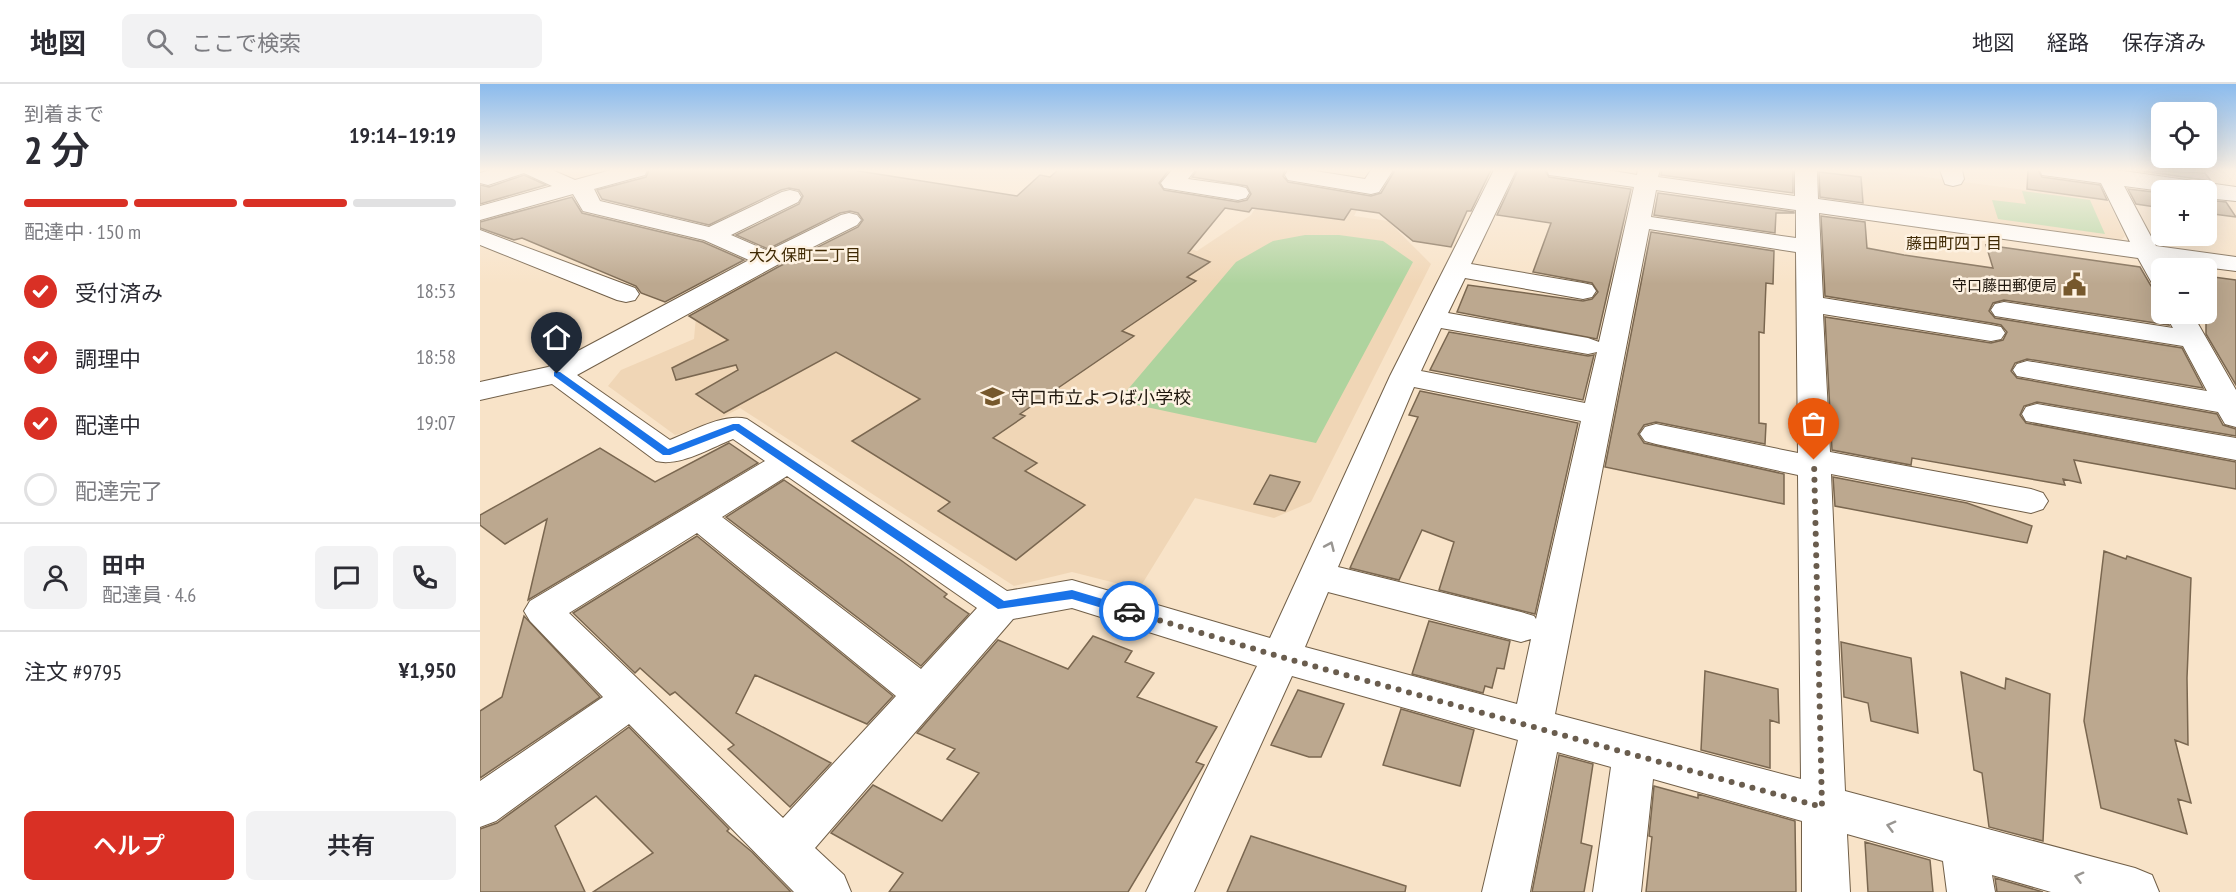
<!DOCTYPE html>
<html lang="ja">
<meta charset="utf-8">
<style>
body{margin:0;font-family:"PT Sans Narrow","Noto Sans JP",sans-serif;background:#f2f2f3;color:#2b2b33;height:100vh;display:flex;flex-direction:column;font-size:22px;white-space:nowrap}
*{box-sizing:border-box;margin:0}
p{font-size:20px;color:#7c7c81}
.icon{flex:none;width:33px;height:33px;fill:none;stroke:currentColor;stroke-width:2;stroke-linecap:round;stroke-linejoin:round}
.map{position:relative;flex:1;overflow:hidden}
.drawer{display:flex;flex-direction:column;background:#fff;width:480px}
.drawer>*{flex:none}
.fabs{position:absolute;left:1671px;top:18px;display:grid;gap:12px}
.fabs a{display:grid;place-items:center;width:66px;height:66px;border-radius:9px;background:#fff;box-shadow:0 6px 24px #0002;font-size:30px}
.pin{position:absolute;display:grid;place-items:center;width:51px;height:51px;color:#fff;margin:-62px -26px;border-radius:50% 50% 50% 0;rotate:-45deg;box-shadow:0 0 6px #0007}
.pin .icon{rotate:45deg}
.courier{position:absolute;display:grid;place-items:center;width:60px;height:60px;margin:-30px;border:4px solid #1a73e8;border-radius:50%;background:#fff;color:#222;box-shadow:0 2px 8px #0007}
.head em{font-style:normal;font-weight:600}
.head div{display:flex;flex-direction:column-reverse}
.head{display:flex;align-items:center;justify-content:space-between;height:102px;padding:0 24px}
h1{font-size:39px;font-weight:600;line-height:45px}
.bar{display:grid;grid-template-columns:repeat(4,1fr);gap:9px 6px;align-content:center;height:72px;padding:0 24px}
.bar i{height:8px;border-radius:4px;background:#e1e1e2}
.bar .on{background:#d93025}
.bar p{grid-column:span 4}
.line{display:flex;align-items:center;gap:15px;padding:0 24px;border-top:2px solid #e1e1e2}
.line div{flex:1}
.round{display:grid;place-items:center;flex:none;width:63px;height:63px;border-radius:9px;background:#f2f2f3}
ol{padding:0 24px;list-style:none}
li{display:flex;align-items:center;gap:18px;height:66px}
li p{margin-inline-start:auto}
li .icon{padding:6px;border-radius:50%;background:#d93025;color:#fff;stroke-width:4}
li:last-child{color:#7c7c81}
li i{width:33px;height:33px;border:3px solid #e1e1e2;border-radius:50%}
.primary-button{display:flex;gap:12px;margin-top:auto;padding:12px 24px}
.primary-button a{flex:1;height:69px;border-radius:9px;background:#d93025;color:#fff;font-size:24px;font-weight:600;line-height:69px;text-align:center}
.primary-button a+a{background:#f2f2f3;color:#2b2b33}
header{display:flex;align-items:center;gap:36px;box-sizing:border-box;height:84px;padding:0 30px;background:#fff;border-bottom:2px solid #e1e1e2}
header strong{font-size:28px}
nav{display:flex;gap:33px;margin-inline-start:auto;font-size:21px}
.search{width:420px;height:54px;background:#f2f2f3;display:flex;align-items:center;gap:15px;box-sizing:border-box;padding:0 21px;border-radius:9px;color:#7c7c81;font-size:22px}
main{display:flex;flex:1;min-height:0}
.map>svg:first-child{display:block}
</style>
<header>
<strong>地図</strong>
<div class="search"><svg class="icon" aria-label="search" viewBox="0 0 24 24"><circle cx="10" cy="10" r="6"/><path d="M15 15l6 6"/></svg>ここで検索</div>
<nav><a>地図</a><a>経路</a><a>保存済み</a></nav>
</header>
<main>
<section class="drawer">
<div class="head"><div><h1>2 分</h1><p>到着まで</p></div><em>19:14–19:19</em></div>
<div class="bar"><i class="on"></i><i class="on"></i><i class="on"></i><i></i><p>配達中 · 150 m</p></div>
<ol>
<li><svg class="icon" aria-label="check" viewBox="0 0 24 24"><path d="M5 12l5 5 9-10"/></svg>受付済み<p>18:53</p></li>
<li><svg class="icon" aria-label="check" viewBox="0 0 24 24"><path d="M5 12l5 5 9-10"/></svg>調理中<p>18:58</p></li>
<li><svg class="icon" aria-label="check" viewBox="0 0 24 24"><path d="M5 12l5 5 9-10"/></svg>配達中<p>19:07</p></li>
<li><i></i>配達完了</li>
</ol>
<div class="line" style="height:108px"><a class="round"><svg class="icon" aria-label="person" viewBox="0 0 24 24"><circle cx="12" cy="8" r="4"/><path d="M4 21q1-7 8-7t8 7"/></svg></a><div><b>田中</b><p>配達員 · 4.6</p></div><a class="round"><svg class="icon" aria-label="chat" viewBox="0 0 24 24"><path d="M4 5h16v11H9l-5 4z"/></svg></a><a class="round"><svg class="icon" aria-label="phone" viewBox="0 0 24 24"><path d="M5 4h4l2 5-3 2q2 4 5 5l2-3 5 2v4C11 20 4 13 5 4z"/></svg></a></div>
<div class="line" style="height:78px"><div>注文 #9795</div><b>¥1,950</b></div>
<div class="primary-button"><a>ヘルプ</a><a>共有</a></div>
</section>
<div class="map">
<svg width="1756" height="808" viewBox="0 0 1756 808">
<rect width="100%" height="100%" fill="#f8e3c8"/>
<path fill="#f0d6b6" d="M 1333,86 L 1393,86 L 1628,117 L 1645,152 L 1641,156 L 1343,115 L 1334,110 Z
M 784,111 L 877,126 L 874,132 L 908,137 L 951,180 L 831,418 L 794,434 L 715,414 L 659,505 L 592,488 L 534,502 L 260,324 L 217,347 L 195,351 L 128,302 L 141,286 L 214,255 L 217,221 L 299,183 L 681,155 L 717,167 L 771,131 Z"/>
<path fill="#aed39e" d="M 1542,107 L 1610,116 L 1625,150 L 1518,135 L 1512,116 L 1546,120 Z
M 825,151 L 859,151 L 903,157 L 933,178 L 836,359 L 638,317 L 756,178 L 793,157 Z"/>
<path fill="#bca88f" stroke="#7a6750" stroke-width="1.5" d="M 169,86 L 372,86 L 537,112 L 560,91 L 570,93 L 578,86 L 689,86 L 679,99 L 684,106 L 758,118 L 767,116 L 771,110 L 767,102 L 712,93 L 717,86 L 805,86 L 803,92 L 808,98 L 891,112 L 901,109 L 915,86 L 1011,86 L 991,127 L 987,127 L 971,163 L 933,157 L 899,129 L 871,125 L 864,136 L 772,124 L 769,128 L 745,124 L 708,169 L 730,178 L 707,193 L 716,197 L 642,247 L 654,252 L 540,330 L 545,332 L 513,354 L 557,379 L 545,387 L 605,421 L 536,476 L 458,427 L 470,418 L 372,357 L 440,315 L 356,268 L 244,329 L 216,310 L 258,286 L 256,281 L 196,296 L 192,284 L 248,256 L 209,232 L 298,183 L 378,143 L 383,136 L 378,129 L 370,127 L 360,129 L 288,165 L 256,151 L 319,120 L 323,112 L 319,106 L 309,104 L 301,106 L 229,141 L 122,115 L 117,106 L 166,93 Z
M 1038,86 L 1065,86 L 1069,93 L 1151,105 L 1117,255 L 977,228 L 988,201 L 1103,217 L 1112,215 L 1118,208 L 1112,199 L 1053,188 L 1071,139 L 1017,131 Z
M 1182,86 L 1313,86 L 1313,109 L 1181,91 Z
M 1548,86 L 1558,86 L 1562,93 L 1620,101 L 1627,116 L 1547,105 Z
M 1655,86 L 1725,89 L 1731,97 Z
M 1339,88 L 1381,93 L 1383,119 L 1340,113 Z
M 44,91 L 66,101 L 0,120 L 0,101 L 9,103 Z
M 1648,105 L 1682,109 L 1682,124 L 1656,120 Z
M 1178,109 L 1314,128 L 1314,129 L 1296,129 L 1295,149 L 1174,131 Z
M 92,113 L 102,129 L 223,158 L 264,176 L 185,218 L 161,209 L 156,202 L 42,154 L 34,156 L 0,144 L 0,138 Z
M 1726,116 L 1746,118 L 1756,133 L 1726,129 Z
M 1341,132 L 1385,138 L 1387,164 L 1424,171 L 1513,184 L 1506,161 L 1660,183 L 1671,202 L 1682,209 L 1682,230 L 1692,230 L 1687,236 L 1689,241 L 1524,216 L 1513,219 L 1509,227 L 1515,234 L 1702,264 L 1723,304 L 1547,275 L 1535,279 L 1531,287 L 1537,294 L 1737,330 L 1743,341 L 1756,345 L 1756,352 L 1557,318 L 1544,322 L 1540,331 L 1546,339 L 1756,378 L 1756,405 L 1594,376 L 1601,399 L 1583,395 L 1585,401 L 1432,374 L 1431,381 L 1352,366 L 1345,233 L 1511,259 L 1523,256 L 1527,248 L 1521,241 L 1511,239 L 1345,212 Z
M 1171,148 L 1294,167 L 1293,200 L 1286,199 L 1284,249 L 1279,248 L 1279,339 L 1286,340 L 1285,360 L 1176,338 L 1164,341 L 1158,350 L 1164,359 L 1304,390 L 1304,420 L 1125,383 Z
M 1726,192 L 1756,196 L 1756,301 L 1726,250 Z
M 969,248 L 1108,272 L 1114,271 L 1103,316 L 950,286 Z
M 940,307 L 1098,339 L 1055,530 L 959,506 L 974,458 L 942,446 L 919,496 L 870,484 L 938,333 L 929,331 Z
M 249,359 L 278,379 L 48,516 L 67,435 L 25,460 L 0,441 L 0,431 L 120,364 L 175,398 Z
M 790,391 L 820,398 L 805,427 L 774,420 Z
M 1353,393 L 1487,419 L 1552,442 L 1547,459 L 1355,422 Z
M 304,396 L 422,477 L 467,510 L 464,513 L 489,530 L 441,582 L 246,433 Z
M 217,452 L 413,612 L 387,640 L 275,591 L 256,629 L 351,679 L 310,723 L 248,665 L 254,661 L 195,608 L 190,611 L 160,584 L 155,589 L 93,529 Z
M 1624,467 L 1646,475 L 1647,472 L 1711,494 L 1707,594 L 1708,661 L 1695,656 L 1711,719 L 1698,715 L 1707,750 L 1621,724 L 1604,637 Z
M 44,532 L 120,613 L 0,694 L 0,627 L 22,613 Z
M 949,537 L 1030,557 L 1024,585 L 1017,584 L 1012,604 L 1005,602 L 1003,609 L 932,590 Z
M 613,552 L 652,567 L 645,578 L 674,589 L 657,613 L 737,643 L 716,678 L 724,681 L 648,808 L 409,808 L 423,789 L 351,749 L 393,701 L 462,737 L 499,689 L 467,675 L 475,665 L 437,649 L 518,556 L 588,585 Z
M 1361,558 L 1431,574 L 1438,649 L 1391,637 L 1388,619 L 1364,613 Z
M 1225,587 L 1298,605 L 1299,639 L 1290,636 L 1290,684 L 1221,666 Z
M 1481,588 L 1525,605 L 1526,594 L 1570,610 L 1563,757 L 1509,743 L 1502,689 L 1494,686 Z
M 818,606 L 864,620 L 841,673 L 829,673 L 791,661 Z
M 921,625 L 994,646 L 980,702 L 903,681 Z
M 149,643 L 249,745 L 247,747 L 272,768 L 311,808 L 113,808 L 173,769 L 116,712 L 75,742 L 105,808 L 0,808 L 0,745 L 17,739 Z
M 1079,671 L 1113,680 L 1101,759 L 1112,762 L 1104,808 L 1052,808 Z
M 1174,702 L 1218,714 L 1218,710 L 1315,737 L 1316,808 L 1166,808 L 1172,753 L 1169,752 Z
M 771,752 L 926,802 L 925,808 L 747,808 Z
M 1385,758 L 1450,776 L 1453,808 L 1388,808 Z
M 1515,794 L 1563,808 L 1517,808 Z"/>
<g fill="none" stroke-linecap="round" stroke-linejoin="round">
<defs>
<path id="minor" d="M 10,86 L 72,86 L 95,96 L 131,86 L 167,86 L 165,91 L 114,105 L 120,117 L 229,143 L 302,108 L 310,106 L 318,108 L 321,113 L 318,118 L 251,151 L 288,167 L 361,131 L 369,129 L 377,131 L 381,136 L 377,141 L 297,181 L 97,291 L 190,356 C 213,347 243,329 267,335 L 527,507 L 592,496 L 790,554 L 910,292 L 1014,86 L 1036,86 L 991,180 L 1103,199 L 1112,201 L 1116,207 L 1112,213 L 1103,215 L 985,194 L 968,229 L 1108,254 L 1119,258 L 1154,103 L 1077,92 L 1069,91 L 1067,86 L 1128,86 L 1157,91 L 1158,86 L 1180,86 L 1178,93 L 1315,112 L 1315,86 L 1337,86 L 1338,115 L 1650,158 L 1621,99 L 1570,92 L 1562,91 L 1560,86 L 1636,86 L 1756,103 L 1756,117 L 1726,114 L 1726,106 L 1682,107 L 1644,102 L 1676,162 L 1756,173 L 1756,187 L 1685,178 L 1689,184 L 1682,184 L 1682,204 L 1673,201 L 1658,174 L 1339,129 L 1343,214 L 1511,241 L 1521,243 L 1525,249 L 1521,255 L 1511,257 L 1343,230 L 1350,368 L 1551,405 L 1563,409 L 1568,417 L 1563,425 L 1551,429 L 1351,390 L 1365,707 L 1655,784 L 1672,791 L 1679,808 L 1571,808 L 1512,791 L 1515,808 L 1467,808 L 1463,777 L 1367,750 L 1370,808 L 1322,808 L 1322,737 L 1173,695 L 1161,808 L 1113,808 L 1131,683 L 1077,668 L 1050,808 L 1002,808 L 1038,656 L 812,592 L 714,808 L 666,808 L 777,582 L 592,524 L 533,535 L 335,764 L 364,791 L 371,808 L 314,808 L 149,640 L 16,737 L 0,743 L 0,697 L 123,613 L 50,537 L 44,527 L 50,517 L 285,377 L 253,355 C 230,364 200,383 176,377 L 72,300 L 0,316 L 0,298 L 68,283 L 269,176 L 224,156 L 103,127 L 93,110 L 0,136 L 0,122 L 72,102 L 44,89 L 8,101 L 0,99 L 0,89 ZM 1176,106 L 1316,126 L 1316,154 L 1171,133 ZM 1169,145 L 1316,168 L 1318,369 L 1176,340 L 1165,343 L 1160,350 L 1165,357 L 1176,360 L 1318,391 L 1321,695 L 1075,630 ZM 961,244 L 1108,270 L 1117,268 L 1105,319 L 941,287 ZM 934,303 L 1101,337 L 1056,535 L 1054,532 L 1041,528 L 858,483 ZM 307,392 L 497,524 L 441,585 L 242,433 ZM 217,449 L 416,612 L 303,734 L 89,529 ZM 848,508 L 1041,558 L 1051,555 L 1037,620 L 825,563 Z
M 692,86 L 715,86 L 708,95 L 758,102 L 766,104 L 769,109 L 766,114 L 758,116 L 684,104 L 681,99 Z
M 808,86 L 829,86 L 885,95 L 891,86 L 913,86 L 899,108 L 891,110 L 808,96 L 805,91 Z
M 1460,86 L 1482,86 L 1484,95 L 1481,100 L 1473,102 L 1465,100 Z
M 0,146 L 155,204 L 159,210 L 155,216 L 146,218 L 137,216 L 0,161 Z
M 1524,218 L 1693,244 L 1689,237 L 1693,231 L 1713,231 L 1756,306 L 1756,343 L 1745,340 L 1738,328 L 1537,292 L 1533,286 L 1537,280 L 1547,277 L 1727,307 L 1703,262 L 1515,232 L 1511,226 L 1515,220 Z
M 1557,320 L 1756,354 L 1756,376 L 1546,337 L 1542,330 L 1546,323 Z"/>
</defs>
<use href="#minor" stroke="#715f48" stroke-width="2"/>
<use href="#minor" fill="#fff" fill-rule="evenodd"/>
</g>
<defs><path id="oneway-chevron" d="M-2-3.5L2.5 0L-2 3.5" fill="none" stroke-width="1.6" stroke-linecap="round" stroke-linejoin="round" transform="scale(1.5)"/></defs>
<g stroke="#999692">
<use href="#oneway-chevron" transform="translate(850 462) rotate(-66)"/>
<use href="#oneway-chevron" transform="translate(1411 742) rotate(-165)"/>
<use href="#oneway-chevron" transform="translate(1599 793) rotate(-165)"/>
</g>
<linearGradient id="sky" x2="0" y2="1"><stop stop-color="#8bbbed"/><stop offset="0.43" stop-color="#fcf2e6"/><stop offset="1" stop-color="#fcf2e6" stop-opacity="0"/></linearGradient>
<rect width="1756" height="200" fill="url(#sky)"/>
<path fill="#1a73e8" d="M 74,288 L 80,288 L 188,365 L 253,340 L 259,340 L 524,517 L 592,506 L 653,524 L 654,527 L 649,532 L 592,515 L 518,525 L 255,346 L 190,371 L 183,371 L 74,292 Z"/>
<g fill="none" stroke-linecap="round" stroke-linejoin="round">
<path stroke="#6a5d4e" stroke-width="6" stroke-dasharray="0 10.8" d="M 649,527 L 801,573 L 1342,723 L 1334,376"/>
</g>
<defs>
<symbol id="civic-bare" viewBox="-9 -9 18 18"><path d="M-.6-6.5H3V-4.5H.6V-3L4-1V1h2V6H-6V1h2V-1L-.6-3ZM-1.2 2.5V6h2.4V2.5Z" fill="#76582c" stroke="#fef2e2" stroke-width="2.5" paint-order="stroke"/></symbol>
<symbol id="school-bare" viewBox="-9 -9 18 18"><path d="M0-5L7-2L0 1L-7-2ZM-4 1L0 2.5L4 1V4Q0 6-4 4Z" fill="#76582c" stroke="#fef2e2" stroke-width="2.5" paint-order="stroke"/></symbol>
</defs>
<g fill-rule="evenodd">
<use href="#civic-bare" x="1578" y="184" width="33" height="33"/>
<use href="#school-bare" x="496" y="296" width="33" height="33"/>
</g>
<g text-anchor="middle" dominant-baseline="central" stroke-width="5" stroke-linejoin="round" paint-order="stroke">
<g font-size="15" fill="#1d150c" stroke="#fef2e2" text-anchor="end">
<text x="1577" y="201">守口藤田郵便局</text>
</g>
<g font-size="16" fill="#402a04" stroke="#fef2e2">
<text x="1474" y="159">藤田町四丁目</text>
<text x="325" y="171">大久保町二丁目</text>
</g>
<g font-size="18" fill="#1d150c" stroke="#fef2e2" text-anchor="start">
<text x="531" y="313">守口市立よつば小学校</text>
</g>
</g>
</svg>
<div class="fabs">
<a><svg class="icon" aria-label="locate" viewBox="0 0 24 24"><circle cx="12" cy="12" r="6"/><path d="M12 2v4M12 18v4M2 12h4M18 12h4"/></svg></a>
<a>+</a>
<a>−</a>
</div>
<div class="pin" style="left:1334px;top:376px;background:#ea580c"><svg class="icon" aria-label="bag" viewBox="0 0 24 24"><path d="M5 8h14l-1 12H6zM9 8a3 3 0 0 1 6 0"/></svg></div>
<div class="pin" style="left:77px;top:290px;background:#1f2937"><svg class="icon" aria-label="home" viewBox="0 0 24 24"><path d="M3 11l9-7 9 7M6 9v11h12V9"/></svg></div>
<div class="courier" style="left:649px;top:527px"><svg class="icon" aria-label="car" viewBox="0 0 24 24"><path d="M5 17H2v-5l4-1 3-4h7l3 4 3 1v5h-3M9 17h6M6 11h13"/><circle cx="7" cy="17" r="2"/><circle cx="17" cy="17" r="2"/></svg></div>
</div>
</main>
